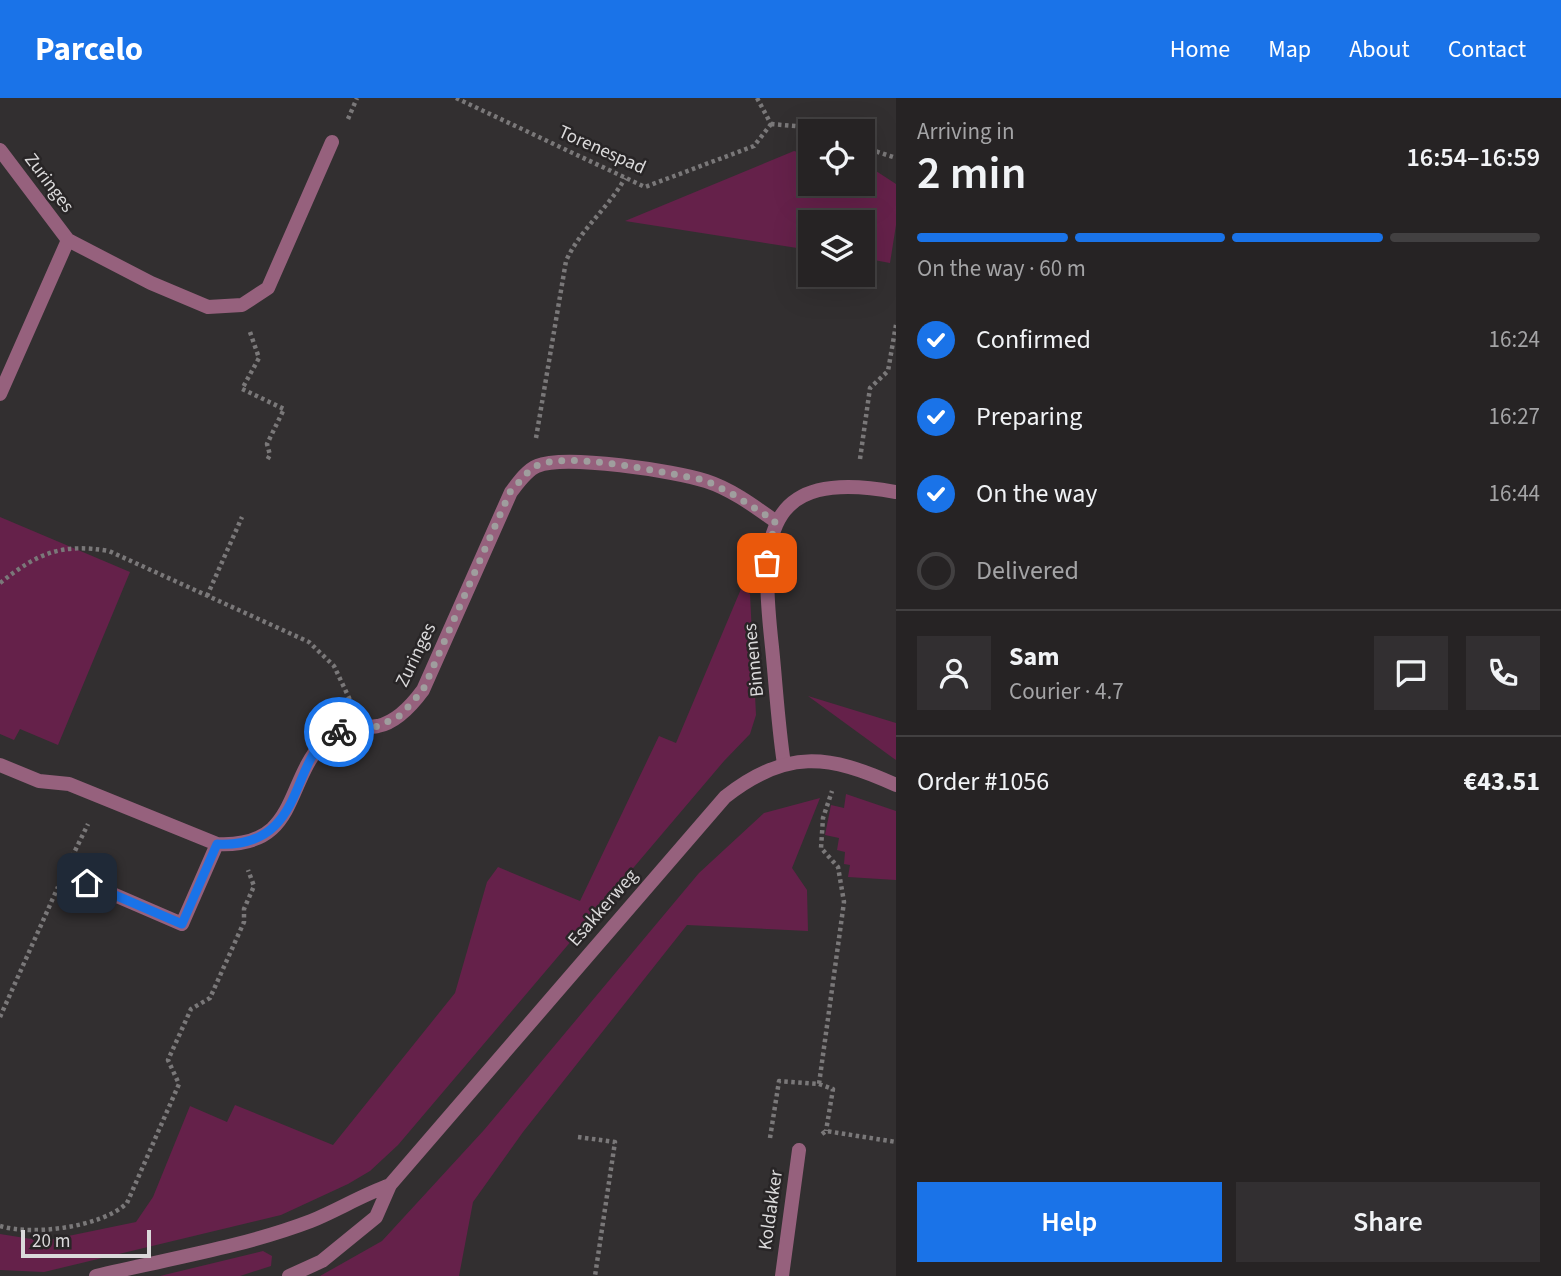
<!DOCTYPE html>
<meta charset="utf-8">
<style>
body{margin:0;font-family:"Source Sans 3",sans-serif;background:#322f31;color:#f1f3f6;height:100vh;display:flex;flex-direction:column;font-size:26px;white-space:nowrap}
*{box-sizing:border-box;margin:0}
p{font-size:23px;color:#a4a4a6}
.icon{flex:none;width:38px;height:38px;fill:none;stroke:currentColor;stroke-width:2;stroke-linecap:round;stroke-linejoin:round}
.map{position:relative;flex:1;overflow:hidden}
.details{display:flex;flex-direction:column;background:#262324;width:665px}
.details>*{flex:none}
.buttons{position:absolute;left:798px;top:21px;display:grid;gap:14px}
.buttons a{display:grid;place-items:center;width:77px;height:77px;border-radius:0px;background:#262324;box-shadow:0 7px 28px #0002,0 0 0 2px #424041;font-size:35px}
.scale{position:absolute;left:21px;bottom:18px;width:130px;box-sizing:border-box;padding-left:7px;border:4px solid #dad9da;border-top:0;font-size:19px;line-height:24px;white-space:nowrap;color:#dad9da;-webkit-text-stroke:5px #282526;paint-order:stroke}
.pin{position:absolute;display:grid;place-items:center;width:60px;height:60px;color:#fff;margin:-30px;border-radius:14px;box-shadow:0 4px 10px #0006}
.courier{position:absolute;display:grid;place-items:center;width:70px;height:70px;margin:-35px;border:5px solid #1a73e8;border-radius:50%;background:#fff;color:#222;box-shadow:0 2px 9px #0007}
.head em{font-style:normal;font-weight:600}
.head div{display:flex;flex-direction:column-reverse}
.head{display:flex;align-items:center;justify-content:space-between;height:119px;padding:0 21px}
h1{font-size:46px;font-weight:600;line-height:52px}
.bar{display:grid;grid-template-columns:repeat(4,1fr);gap:10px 7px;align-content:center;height:84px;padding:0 21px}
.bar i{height:9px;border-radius:5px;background:#424041}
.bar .current{background:#1a73e8}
.bar p{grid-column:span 4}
.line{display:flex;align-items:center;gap:18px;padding:0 21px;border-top:2px solid #424041}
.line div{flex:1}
.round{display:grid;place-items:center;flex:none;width:74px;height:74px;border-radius:0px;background:#322f31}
ol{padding:0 21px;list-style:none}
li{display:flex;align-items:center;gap:21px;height:77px}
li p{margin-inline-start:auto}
li .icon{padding:7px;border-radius:50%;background:#1a73e8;color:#fff;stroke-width:4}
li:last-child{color:#a4a4a6}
li i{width:38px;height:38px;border:4px solid #424041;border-radius:50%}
.cta{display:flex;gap:14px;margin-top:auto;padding:14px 21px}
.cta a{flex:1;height:80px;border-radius:0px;background:#1a73e8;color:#fff;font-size:28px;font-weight:600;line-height:80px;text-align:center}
.cta a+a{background:#322f31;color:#f1f3f6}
header{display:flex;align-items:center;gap:42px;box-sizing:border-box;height:98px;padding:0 35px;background:#1a73e8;color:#fff}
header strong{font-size:33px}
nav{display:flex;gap:38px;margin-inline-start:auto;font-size:24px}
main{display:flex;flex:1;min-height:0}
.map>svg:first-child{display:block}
</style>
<header>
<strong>Parcelo</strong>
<nav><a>Home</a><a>Map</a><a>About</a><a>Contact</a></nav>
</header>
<main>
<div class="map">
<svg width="896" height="1178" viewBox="0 0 896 1178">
<rect width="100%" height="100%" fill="#322f30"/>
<path fill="#65214a" d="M 794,53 L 810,57 L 810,86 L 863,86 L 863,70 L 876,73 L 896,86 L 896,127 L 890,165 L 863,160 L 863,124 L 810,124 L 810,152 L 625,123 Z
M 0,419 L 130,474 L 58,647 L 20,631 L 14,642 L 0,636 Z
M 741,491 L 750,496 L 756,617 L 750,636 L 724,663 L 398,1047 L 370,1073 L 348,1086 L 281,1117 L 44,1174 L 0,1172 L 0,1136 L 44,1143 L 136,1124 L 153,1099 L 190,1008 L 227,1024 L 235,1007 L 333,1047 L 455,895 L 487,784 L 498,769 L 580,803 L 659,638 L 676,645 Z
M 808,598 L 896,625 L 896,662 L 893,660 Z
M 846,696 L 896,713 L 896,782 L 848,779 L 850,767 L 844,766 L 845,754 L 837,752 L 839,740 L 825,737 L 831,707 L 844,710 Z
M 820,700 L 792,770 L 807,792 L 808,833 L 687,827 L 523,1034 L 473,1104 L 459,1178 L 320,1178 L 382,1143 L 484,1032 L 699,775 L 764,715 Z
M 263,1153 L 272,1158 L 271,1168 L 240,1178 L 160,1178 Z"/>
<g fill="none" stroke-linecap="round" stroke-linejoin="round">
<path stroke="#7a7879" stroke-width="4.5" stroke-dasharray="3.5 3.5" stroke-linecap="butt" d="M 456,0 L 645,89 L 754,48 L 771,26
M 757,0 L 771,26
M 348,21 L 357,0
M 771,26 L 806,29 L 819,33
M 863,49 L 896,60
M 250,234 L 259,260 L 242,291 L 284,311 L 267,346 L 270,357 L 266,364
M 536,340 L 566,163 C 581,130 608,111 625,80
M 860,361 L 870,290 L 888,273 L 896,227
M 0,485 C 38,455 61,445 109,453 L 309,544 L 334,568 L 350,602
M 207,498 L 242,419
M 72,759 L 88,726
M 0,919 L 58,789
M 819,986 L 833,991 L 826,1033
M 822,1036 L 826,1033 L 896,1044
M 578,1039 L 615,1044 L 595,1178
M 770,1040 L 779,983 L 819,986 L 844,804 L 838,769 L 821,750 L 823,720 L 832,693
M 0,1128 C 33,1138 102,1129 127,1105 L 179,986 L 168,962 L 191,911 L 210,900 L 244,824 L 244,811 L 254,788 L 248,772"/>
<path stroke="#96617d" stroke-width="14" d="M 0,52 L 68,142
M 0,296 L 68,142 L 151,185 L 208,209 L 242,207 L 268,190 L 332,44
M 784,666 C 778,627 776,588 772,549 C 760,440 761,369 896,394
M 0,667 L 39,683 L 69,686 L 217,746 C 298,750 284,687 323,644 C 337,628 359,631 378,628 C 397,624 412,607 423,592 L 511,394 C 518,385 527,372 537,368 C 565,356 675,373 706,383 C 731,391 754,408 775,423
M 87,785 L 182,826 L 217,746
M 782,1178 L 799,1052"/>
<path stroke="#96617d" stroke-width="14" d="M 96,1178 C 167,1161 243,1149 311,1123 C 338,1112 362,1097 390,1087
M 289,1178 L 322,1163 L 376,1119 L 390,1087 L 725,699 C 786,651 828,656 896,687"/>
</g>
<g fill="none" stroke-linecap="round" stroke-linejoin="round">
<path stroke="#9f9e9e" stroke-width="7" stroke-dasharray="0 12.6" d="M 339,634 L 379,628 L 401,617 L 423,592 L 510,394 C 518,386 525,376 533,370 C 561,350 668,376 705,382 L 734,397 L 775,423 L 767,465"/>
<path stroke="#1a73e8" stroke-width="9" d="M 87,785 L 182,826 L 217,746 C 312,751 287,651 339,634"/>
</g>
<g text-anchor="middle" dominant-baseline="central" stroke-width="5" stroke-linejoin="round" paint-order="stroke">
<g font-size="19" fill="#dad9da" stroke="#282526">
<text transform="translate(602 52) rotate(24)">Torenespad</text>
<text transform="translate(49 85) rotate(53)">Zuringes</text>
<text transform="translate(416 557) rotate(-64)">Zuringes</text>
<text transform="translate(754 562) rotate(-96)">Binnenes</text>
<text transform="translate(603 810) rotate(-49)">Esakkerweg</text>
<text transform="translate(771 1112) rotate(-82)">Koldakker</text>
</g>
</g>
</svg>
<div class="buttons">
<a><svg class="icon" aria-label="locate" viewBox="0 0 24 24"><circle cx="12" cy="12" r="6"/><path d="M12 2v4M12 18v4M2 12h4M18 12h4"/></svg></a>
<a><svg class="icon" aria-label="layers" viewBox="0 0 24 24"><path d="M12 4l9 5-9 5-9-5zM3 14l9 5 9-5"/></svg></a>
</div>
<div class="scale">20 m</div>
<div class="pin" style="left:767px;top:465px;background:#ea580c"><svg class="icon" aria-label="bag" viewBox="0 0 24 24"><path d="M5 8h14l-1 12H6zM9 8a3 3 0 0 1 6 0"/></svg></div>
<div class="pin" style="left:87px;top:785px;background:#1f2937"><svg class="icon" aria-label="home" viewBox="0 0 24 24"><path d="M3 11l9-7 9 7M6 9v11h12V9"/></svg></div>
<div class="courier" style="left:339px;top:634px"><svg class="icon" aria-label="bike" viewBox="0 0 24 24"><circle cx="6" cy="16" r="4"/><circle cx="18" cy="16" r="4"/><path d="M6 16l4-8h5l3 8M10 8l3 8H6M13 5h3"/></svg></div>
</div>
<section class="details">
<div class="head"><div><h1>2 min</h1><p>Arriving in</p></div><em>16:54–16:59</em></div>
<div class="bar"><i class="current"></i><i class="current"></i><i class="current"></i><i></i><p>On the way · 60 m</p></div>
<ol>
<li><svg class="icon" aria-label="check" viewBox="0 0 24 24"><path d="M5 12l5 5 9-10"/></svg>Confirmed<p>16:24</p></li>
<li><svg class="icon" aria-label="check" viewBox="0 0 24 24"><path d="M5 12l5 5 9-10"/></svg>Preparing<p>16:27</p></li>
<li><svg class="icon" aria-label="check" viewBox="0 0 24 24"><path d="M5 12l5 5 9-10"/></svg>On the way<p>16:44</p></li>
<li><i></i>Delivered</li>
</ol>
<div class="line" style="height:126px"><a class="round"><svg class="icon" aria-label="person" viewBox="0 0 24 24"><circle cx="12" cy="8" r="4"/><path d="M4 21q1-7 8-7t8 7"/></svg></a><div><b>Sam</b><p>Courier · 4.7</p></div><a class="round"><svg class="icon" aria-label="chat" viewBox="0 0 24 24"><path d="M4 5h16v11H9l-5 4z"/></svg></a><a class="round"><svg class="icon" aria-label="phone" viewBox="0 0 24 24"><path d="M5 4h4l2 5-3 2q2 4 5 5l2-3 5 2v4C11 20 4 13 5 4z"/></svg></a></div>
<div class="line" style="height:91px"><div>Order #1056</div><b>€43.51</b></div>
<div class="cta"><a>Help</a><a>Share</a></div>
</section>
</main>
